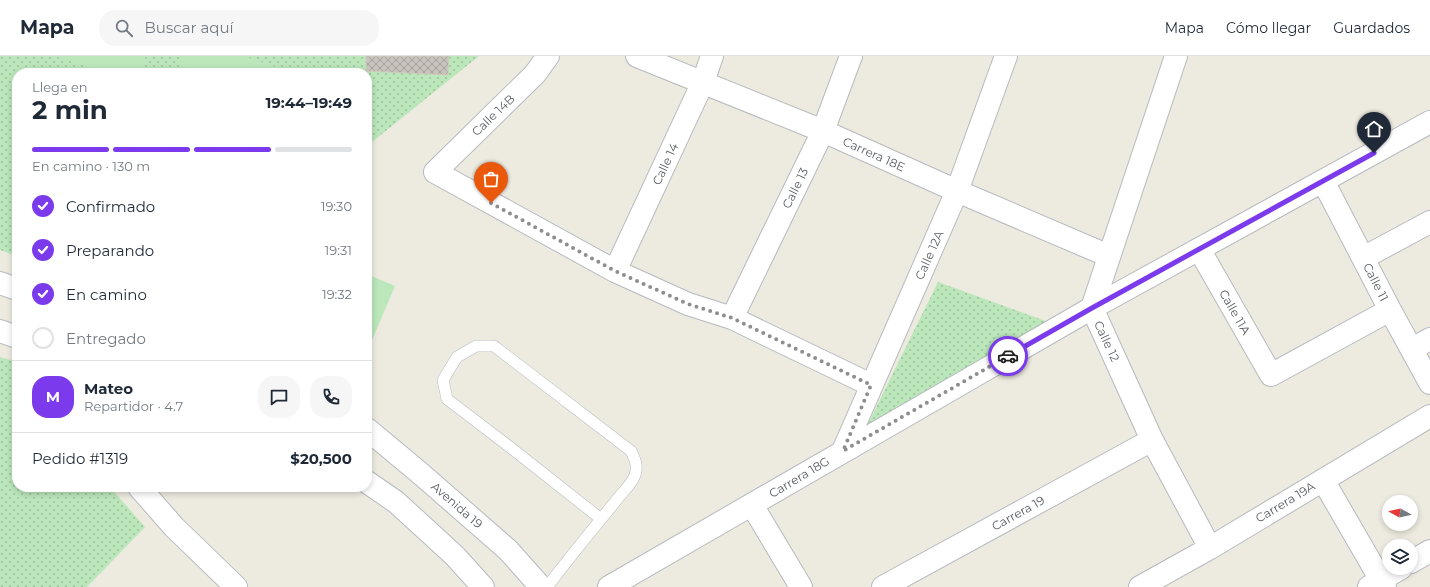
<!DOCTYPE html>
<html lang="es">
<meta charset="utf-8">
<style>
body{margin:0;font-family:Montserrat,sans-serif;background:#f6f6f7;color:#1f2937;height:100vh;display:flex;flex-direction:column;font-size:15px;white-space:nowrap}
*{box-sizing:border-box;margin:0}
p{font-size:13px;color:#747a83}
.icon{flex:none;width:22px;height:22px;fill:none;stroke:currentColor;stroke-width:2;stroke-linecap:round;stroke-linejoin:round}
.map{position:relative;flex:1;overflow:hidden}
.side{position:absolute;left:12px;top:12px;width:360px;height:424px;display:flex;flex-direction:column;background:#fff;border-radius:16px;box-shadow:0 2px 6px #0003}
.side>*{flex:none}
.needle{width:26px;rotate:278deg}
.fabs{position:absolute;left:1382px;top:439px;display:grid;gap:8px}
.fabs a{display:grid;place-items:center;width:36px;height:36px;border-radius:50%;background:#fff;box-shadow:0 2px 6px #0003;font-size:20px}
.pin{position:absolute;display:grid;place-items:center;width:34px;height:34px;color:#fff;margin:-41px -17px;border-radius:50% 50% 50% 0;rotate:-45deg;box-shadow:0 0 4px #0007}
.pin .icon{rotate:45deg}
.courier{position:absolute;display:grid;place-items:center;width:40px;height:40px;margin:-20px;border:3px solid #7c3aed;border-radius:50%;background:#fff;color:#222;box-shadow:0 1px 5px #0007}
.summary em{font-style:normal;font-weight:700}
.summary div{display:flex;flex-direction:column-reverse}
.summary{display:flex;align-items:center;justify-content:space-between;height:68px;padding:0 20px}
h1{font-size:26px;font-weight:700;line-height:30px}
.bar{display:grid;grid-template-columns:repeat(4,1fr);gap:6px 4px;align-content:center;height:48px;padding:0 20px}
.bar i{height:5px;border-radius:3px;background:#e0e1e3}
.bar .selected{background:#7c3aed}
.bar p{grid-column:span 4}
.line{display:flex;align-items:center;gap:10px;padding:0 20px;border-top:1px solid #e0e1e3}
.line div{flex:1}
.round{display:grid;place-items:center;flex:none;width:42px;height:42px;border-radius:16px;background:#f6f6f7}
ol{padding:0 20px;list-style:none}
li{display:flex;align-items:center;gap:12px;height:44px}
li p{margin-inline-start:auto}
li .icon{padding:4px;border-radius:50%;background:#7c3aed;color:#fff;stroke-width:4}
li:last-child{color:#747a83}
li i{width:22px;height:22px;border:2px solid #e0e1e3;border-radius:50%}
header{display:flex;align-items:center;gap:24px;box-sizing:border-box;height:56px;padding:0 20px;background:#fff;border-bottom:1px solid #e0e1e3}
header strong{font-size:19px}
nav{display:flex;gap:22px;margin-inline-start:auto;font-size:14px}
.search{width:280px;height:36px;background:#f6f6f7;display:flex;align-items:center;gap:10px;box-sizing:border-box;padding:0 14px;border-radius:16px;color:#747a83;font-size:15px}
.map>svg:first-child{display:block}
</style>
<header>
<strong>Mapa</strong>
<div class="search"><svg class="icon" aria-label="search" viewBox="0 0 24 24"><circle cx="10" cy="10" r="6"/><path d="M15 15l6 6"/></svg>Buscar aquí</div>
<nav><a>Mapa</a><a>Cómo llegar</a><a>Guardados</a></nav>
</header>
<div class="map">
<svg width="1430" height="531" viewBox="0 0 1430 531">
<defs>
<pattern id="park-dots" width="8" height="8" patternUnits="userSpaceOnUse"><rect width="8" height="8" fill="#bbe7bb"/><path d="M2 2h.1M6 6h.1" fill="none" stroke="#9bbe9b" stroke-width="1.8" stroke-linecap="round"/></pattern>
<pattern id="building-cross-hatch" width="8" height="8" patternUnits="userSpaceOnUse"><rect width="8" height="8" fill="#c8c4bd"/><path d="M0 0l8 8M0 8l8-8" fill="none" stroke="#a5a29d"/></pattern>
</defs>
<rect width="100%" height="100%" fill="#edeae0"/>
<path fill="url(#park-dots)" d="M 0,0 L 479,0 L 367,90 L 367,17 L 17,17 L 17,200 L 0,194 Z
M 938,226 L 1051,267 L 865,374 Z
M 0,301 L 17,306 L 17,431 L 110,431 L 145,471 L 87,531 L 0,531 Z"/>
<path fill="#bbe7bb" d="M 54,0 L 146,0 L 140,17 L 107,17 Z
M 183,0 L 243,0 L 279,12 L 277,17 L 178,17 Z
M 367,218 L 395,230 L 367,296 Z"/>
<path fill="url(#building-cross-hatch)" stroke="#d2ccbe" d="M 366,0 L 449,0 L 448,19 L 366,15 Z"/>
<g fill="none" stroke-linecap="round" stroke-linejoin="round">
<defs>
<path id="service" d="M 547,531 C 569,502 592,474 615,446 C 620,439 633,427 635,419 C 638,410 635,403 631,395 L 494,290 L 476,290 L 457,301 L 443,324 L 447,343 L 515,395 L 601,463"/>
<path id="minor" d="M 548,0 L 535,18 L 435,116 L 615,215 L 688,248 L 732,262 L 871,329
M 637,0 L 823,75 L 957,135 L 1109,200
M 1323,125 L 1390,254 L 1430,327
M 1199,193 L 1271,319 L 1390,254
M 1363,202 L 1430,166
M 615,215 L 703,26 L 712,0
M 732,262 L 823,75 L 851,0
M 1412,293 L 1430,283
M 1323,424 L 1385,531
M 139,431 L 174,471 L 236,531
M 752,449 L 801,531
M 1210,492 L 1152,384 L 1092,252 L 1430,66
M 1411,506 L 1430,495
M 883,531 L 1152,384
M 1140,531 L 1210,492 L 1430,360
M 1369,531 L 1401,512"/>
<path id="tertiary" d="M 843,395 L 957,135 L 1006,0
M 609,531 L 1092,252 L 1176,0"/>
<path id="secondary" d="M 0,227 L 17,233
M 0,275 L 17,281
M 367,373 L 421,418 L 508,494 L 541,531
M 367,426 L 396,446 L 455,500 L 483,531"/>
</defs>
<use href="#service" stroke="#b6b9be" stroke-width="12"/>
<use href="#minor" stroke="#b6b9be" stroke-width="24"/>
<use href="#tertiary" stroke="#b6b9be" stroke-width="24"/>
<use href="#secondary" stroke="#b6bac0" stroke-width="24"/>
<use href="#service" stroke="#fff" stroke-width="11"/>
<use href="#minor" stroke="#fff" stroke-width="22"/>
<use href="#tertiary" stroke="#fff" stroke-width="22"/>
<use href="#secondary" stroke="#fff" stroke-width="22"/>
</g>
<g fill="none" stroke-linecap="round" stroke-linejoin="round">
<path stroke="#8d8e8e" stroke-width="4" stroke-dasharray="0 7.2" d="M 491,147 L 615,215 L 688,248 L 732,262 L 871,329 L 843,395 L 1008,300"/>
<path stroke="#7c3aed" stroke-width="5" d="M 1008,300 L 1092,252 L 1374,97"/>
</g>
<g text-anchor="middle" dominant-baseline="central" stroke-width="3" stroke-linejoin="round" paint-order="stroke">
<g font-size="12" fill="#595d62" stroke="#fff">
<text transform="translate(493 59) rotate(-44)">Calle 14B</text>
<text transform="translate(874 98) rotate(24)">Carrera 18E</text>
<text transform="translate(665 108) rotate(-65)">Calle 14</text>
<text transform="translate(795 132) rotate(-64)">Calle 13</text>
<text transform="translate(929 199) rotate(-66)">Calle 12A</text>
<text transform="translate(1376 226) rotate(63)">Calle 11</text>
<text transform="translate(1235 256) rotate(60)">Calle 11A</text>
<text transform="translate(1107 285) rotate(65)">Calle 12</text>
<text transform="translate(799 421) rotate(-31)">Carrera 18G</text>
<text transform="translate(1285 446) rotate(-31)">Carrera 19A</text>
<text transform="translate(457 449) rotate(41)">Avenida 19</text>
<text transform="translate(1018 457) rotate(-29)">Carrera 19</text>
</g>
</g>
</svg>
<div class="fabs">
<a><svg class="needle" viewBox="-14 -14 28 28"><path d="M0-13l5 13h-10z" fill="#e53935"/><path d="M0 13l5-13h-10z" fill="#747a83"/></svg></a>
<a><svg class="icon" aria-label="layers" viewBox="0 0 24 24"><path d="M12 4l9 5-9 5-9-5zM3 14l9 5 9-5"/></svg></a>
</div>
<div class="pin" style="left:491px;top:147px;background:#ea580c"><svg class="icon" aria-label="bag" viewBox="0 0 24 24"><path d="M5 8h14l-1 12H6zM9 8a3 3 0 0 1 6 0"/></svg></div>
<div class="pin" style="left:1374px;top:97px;background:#1f2937"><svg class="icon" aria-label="home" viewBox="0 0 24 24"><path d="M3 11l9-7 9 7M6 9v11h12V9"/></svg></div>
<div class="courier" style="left:1008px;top:300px"><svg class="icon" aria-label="car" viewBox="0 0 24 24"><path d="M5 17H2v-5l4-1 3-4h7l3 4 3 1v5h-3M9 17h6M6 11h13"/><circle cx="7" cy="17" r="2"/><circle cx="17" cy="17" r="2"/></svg></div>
<section class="side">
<div class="summary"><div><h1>2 min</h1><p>Llega en</p></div><em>19:44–19:49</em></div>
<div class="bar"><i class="selected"></i><i class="selected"></i><i class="selected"></i><i></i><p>En camino · 130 m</p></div>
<ol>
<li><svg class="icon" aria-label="check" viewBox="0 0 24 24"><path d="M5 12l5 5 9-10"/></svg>Confirmado<p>19:30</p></li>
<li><svg class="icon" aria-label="check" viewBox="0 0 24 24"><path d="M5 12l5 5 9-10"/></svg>Preparando<p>19:31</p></li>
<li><svg class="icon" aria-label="check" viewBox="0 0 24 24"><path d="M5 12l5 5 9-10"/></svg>En camino<p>19:32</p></li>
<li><i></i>Entregado</li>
</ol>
<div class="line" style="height:72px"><b class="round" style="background:#7c3aed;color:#fff">M</b><div><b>Mateo</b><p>Repartidor · 4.7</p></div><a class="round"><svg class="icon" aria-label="chat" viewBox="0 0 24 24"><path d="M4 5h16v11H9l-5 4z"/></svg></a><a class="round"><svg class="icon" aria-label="phone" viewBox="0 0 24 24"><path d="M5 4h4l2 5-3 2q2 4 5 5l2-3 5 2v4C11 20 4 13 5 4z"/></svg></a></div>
<div class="line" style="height:52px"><div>Pedido #1319</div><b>$20,500</b></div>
</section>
</div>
